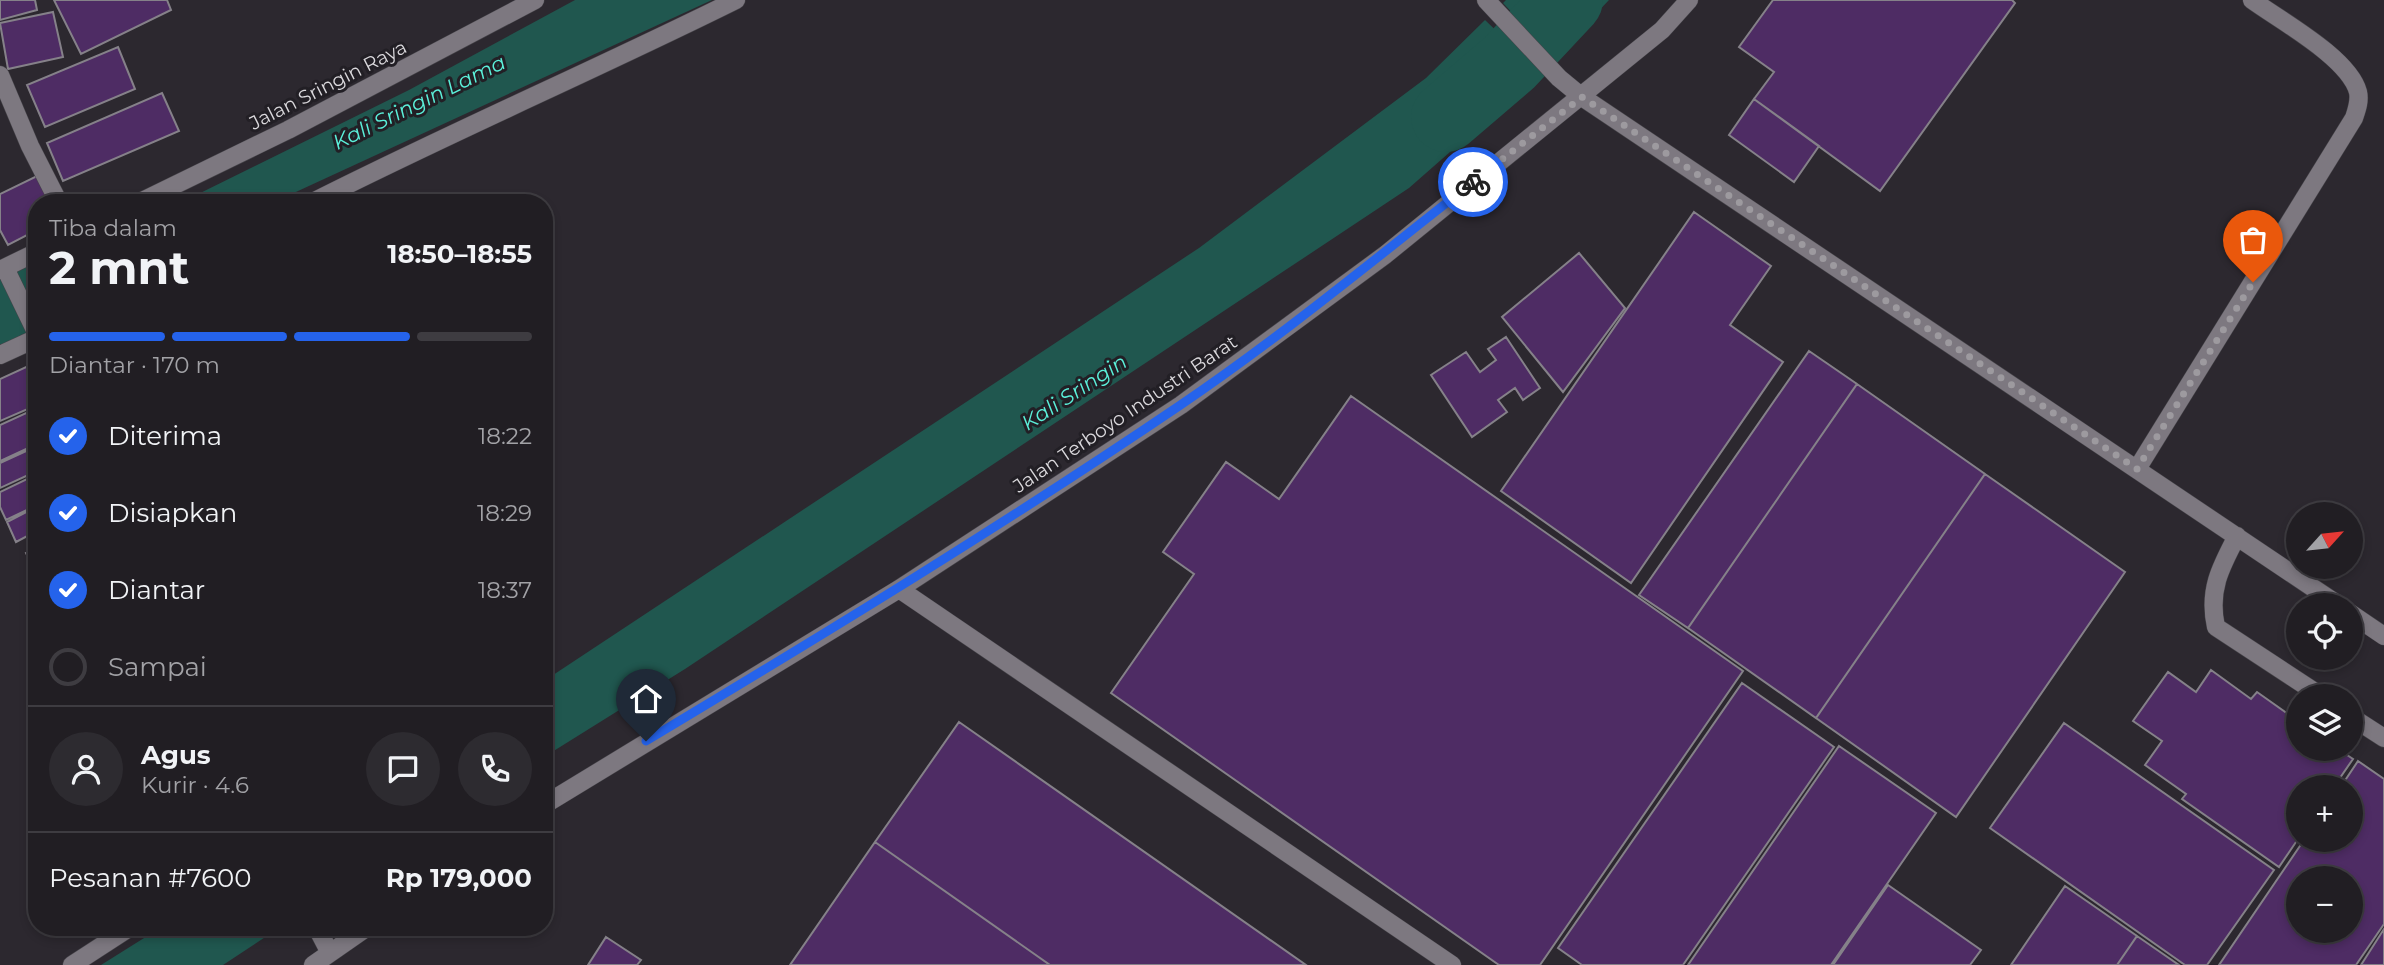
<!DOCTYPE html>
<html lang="id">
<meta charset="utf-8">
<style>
body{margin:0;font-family:Montserrat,sans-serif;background:#2d2b30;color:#f1f3f6;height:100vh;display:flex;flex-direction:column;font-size:26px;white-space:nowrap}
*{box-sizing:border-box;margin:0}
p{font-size:23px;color:#a2a2a6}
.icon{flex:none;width:38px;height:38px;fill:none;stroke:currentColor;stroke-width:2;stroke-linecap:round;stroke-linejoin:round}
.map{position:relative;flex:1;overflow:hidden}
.sheet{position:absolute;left:28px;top:194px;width:525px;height:742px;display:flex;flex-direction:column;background:#211e23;border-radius:28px;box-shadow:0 4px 10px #0003,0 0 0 2px #3e3c41}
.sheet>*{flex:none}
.needle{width:46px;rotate:63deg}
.tools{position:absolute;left:2286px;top:502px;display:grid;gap:14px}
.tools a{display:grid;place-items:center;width:77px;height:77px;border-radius:50%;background:#211e23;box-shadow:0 4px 10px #0003,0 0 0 2px #3e3c41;font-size:35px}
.pin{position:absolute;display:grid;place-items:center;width:60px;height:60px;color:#fff;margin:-72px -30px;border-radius:50% 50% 50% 0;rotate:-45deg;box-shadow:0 0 7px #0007}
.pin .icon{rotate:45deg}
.courier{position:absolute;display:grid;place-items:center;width:70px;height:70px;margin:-35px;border:5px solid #2563eb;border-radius:50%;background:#fff;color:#222;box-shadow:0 2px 9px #0007}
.headline em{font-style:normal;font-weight:700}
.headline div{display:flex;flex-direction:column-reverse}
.headline{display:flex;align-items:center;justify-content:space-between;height:119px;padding:0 21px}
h1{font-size:46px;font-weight:700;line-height:52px}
.bar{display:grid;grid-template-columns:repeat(4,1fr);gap:10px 7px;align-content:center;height:84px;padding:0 21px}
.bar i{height:9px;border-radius:5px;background:#3e3c41}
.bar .selected{background:#2563eb}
.bar p{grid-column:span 4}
.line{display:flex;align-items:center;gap:18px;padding:0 21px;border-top:2px solid #3e3c41}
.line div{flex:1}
.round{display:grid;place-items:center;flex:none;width:74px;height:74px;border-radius:37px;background:#2d2b30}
ol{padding:0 21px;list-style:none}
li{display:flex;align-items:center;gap:21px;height:77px}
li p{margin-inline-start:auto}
li .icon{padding:7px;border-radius:50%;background:#2563eb;color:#fff;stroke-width:4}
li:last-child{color:#a2a2a6}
li i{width:38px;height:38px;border:4px solid #3e3c41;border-radius:50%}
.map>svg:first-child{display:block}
</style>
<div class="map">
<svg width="2384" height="965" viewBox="0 0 2384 965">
<rect width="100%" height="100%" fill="#2c282f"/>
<path fill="#20574f" d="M 575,0 L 712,0 L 272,203 L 180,203 L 409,90 Z
M 1506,0 L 1609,0 L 1554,58 L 1503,3 Z
M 1485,20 L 1540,73 L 1409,188 L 685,669 L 544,757 L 544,681 L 1199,248 L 1426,78 Z
M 160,928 L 279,928 L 223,965 L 101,965 Z"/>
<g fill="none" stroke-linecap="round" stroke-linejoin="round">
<path stroke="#20574f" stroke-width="70" d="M 1446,117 L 1509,63 L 1568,0
M 0,309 L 37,291"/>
</g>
<path fill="#4e2c64" stroke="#858189" stroke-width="2" fill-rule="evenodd" d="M 0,0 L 35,0 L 37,10 L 0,20 Z
M 54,0 L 167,0 L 171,10 L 81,54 Z
M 1773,0 L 2012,0 L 2015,3 L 1880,191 L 1754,99 L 1774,72 L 1739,47 Z
M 53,12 L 63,57 L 8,69 L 0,23 Z
M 118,47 L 135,89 L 45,127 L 27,85 Z
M 162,93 L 179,131 L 63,181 L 47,143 Z
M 1754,99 L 1819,146 L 1794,182 L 1729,135 Z
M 37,176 L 51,203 L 37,203 L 37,230 L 8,245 L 0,230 L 0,194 Z
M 1694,212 L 1771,266 L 1730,325 L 1783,362 L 1631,583 L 1501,491 Z
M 1579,253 L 1625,308 L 1563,392 L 1502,317 Z
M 1506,337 L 1540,388 L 1523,400 L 1515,388 L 1498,400 L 1507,412 L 1472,437 L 1431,375 L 1466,352 L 1480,372 L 1496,360 L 1488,349 Z
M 1809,351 L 1857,384 L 1688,628 L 1639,595 Z
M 37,362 L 37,405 L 0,421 L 0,379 Z
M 1857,384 L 1985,474 L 1816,718 L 1688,628 Z
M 1351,396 L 1743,671 L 1540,965 L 1499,965 L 1111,693 L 1194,574 L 1163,552 L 1226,462 L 1279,499 Z
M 37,408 L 37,444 L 0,461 L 0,425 Z
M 37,446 L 37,471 L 0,488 L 0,463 Z
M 1985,474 L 2125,572 L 1956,817 L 1816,718 Z
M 29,478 L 37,494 L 37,498 L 31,501 L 33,507 L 6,520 L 0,507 L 0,492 Z
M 32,509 L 37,520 L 37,531 L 16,542 L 7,522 Z
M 37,548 L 37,575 L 26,553 Z
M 2211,670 L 2251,699 L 2257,692 L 2298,721 L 2298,749 L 2338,749 L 2353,759 L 2333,788 L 2298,788 L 2298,839 L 2279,867 L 2182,799 L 2186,794 L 2145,765 L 2162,741 L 2133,721 L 2168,672 L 2196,692 Z
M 1742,683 L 1834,747 L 1683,965 L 1582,965 L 1558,948 Z
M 959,722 L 1306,965 L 1050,965 L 875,842 Z
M 2064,723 L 2274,870 L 2207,965 L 2185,965 L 1990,828 Z
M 1839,746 L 1936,813 L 1831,965 L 1688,965 Z
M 2358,761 L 2384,779 L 2384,924 L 2356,965 L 2219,965 L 2304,840 L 2350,840 L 2350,788 L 2340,788 ZM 2298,878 L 2350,878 L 2350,931 L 2298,931 Z
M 875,842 L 1050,965 L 790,965 Z
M 1888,885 L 1981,950 L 1970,965 L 1833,965 Z
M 2065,886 L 2137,936 L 2117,965 L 2011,965 Z
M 2384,929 L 2384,965 L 2361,965 Z
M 2137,936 L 2179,965 L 2117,965 Z
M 606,937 L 641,960 L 637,965 L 588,965 Z"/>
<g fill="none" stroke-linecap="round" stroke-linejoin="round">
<defs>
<path id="minor" d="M 1486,0 L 1559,78 L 1582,97 L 2340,606
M 0,75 L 30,146 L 59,203
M 138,203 L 288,130 L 535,0
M 311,203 C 451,132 595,70 736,0
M 5,268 L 37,334
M 0,270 L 37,252
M 0,355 L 37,338
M 2137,469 L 2354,118 C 2357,109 2360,101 2358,92 C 2349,58 2281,21 2252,0
M 2237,536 C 2220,568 2208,591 2216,627 L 2321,696
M 899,589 L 1452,965
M 2350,613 L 2384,636
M 2350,716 L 2384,738
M 544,805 L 899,589 L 1181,405 L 1385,255 L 1662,30 L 1689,0
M 317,928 L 330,953
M 72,965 L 129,928
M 313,965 L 366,928"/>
</defs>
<use href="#minor" stroke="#47454a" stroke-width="19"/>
<use href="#minor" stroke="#7d7880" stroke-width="18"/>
</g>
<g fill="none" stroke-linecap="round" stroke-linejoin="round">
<path stroke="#9d9a9f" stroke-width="7" stroke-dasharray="0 12.6" d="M 1473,182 L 1582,97 L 2137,469 L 2253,282"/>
<path stroke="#2563eb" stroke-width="9" d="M 646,741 C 826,633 1005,524 1179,406 C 1281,337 1376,258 1473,182"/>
</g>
<g text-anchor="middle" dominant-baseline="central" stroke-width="6" stroke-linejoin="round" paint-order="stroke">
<g font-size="19" fill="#dad8dc" stroke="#221f25">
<text transform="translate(328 85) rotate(-27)">Jalan Sringin Raya</text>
<text transform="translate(1125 414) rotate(-34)">Jalan Terboyo Industri Barat</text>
</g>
<g font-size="21" font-style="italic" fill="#5bf0da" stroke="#221f25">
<text transform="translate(419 102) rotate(-26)">Kali Sringin Lama</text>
<text transform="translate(1074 392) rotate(-33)">Kali Sringin</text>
</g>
</g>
</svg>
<div class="tools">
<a><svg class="needle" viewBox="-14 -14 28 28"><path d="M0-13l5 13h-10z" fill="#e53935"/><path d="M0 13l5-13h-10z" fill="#a2a2a6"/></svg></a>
<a><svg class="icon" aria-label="locate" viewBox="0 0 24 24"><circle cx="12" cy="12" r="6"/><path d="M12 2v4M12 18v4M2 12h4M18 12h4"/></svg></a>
<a><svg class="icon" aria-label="layers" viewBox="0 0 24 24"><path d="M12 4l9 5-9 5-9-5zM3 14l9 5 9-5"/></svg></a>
<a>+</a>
<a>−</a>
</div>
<div class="pin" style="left:2253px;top:282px;background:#ea580c"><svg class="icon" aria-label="bag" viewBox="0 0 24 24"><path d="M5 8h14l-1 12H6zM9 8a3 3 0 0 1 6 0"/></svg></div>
<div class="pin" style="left:646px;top:741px;background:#1f2937"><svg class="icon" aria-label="home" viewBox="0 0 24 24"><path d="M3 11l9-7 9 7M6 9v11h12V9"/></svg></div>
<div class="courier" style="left:1473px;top:182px"><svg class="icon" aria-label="bike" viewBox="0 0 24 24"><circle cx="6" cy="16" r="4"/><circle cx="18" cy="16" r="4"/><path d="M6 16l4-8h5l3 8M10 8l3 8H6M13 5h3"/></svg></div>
<section class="sheet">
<div class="headline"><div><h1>2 mnt</h1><p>Tiba dalam</p></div><em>18:50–18:55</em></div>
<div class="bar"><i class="selected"></i><i class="selected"></i><i class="selected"></i><i></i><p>Diantar · 170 m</p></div>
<ol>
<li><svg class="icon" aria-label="check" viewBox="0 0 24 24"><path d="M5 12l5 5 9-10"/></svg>Diterima<p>18:22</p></li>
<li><svg class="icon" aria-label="check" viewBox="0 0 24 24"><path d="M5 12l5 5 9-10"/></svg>Disiapkan<p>18:29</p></li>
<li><svg class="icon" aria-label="check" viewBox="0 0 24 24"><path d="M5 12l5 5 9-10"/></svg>Diantar<p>18:37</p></li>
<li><i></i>Sampai</li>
</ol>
<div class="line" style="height:126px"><a class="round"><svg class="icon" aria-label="person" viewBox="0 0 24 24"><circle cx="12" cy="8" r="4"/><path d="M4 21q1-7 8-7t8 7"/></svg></a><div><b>Agus</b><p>Kurir · 4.6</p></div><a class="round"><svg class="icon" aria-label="chat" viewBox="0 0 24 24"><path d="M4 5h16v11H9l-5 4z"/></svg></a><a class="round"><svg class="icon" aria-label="phone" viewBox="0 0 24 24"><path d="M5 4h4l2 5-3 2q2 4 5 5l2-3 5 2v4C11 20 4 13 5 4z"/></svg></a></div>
<div class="line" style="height:91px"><div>Pesanan #7600</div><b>Rp 179,000</b></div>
</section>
</div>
